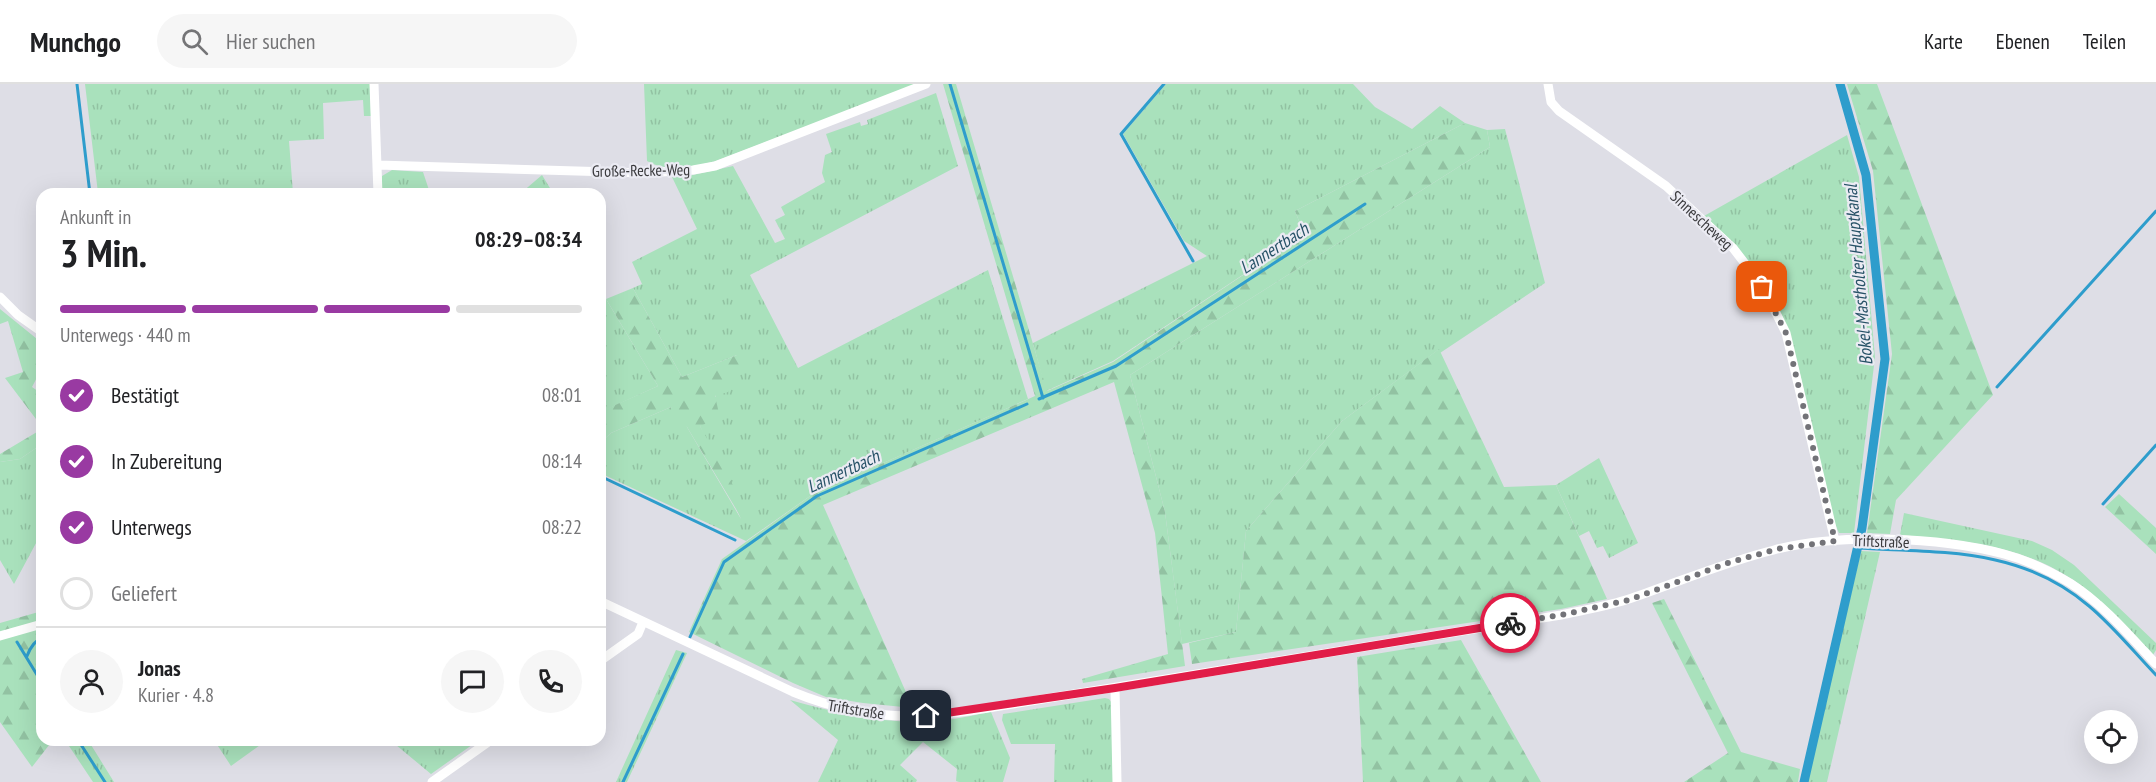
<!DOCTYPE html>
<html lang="de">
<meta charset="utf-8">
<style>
body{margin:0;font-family:"PT Sans Narrow",sans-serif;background:#f6f6f6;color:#202124;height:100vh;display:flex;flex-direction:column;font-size:22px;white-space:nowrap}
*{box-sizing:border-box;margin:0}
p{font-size:20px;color:#757577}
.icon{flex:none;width:33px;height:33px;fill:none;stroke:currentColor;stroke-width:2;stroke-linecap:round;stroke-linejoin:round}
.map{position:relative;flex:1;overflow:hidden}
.panel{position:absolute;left:36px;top:104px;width:570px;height:558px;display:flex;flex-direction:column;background:#fff;border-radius:18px;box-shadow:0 6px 24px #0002}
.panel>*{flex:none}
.buttons{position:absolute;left:2084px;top:626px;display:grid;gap:12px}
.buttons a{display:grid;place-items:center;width:54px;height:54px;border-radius:50%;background:#fff;box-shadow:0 6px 24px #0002;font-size:30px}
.pin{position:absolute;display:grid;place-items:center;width:51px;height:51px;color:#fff;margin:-26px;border-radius:12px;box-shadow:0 3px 9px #0006}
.courier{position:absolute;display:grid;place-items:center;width:60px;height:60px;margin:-30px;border:4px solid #e11d48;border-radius:50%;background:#fff;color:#222;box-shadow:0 2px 8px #0007}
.headline em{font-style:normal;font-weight:700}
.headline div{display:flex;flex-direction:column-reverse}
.headline{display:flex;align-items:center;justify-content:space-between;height:102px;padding:0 24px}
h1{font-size:39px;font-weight:700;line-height:45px}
.bar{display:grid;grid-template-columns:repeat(4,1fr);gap:9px 6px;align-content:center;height:72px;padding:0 24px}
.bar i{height:8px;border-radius:4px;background:#e0e0e0}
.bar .active{background:#993aa2}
.bar p{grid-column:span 4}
.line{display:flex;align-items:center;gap:15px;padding:0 24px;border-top:2px solid #e0e0e0}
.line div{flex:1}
.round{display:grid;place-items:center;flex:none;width:63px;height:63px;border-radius:32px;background:#f6f6f6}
ol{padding:0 24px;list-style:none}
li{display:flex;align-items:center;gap:18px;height:66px}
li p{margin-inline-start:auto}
li .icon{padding:6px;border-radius:50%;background:#993aa2;color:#fff;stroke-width:4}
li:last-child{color:#757577}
li i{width:33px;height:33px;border:3px solid #e0e0e0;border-radius:50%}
header{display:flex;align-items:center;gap:36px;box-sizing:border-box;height:84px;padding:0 30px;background:#fff;border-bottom:2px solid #e0e0e0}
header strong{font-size:28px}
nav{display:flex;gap:33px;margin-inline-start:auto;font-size:21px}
.search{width:420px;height:54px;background:#f6f6f6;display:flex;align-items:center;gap:15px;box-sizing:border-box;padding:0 21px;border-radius:33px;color:#757577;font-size:22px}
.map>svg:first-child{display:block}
</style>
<header>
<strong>Munchgo</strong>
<div class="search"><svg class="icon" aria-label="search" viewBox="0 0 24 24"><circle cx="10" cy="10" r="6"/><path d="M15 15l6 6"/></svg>Hier suchen</div>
<nav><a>Karte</a><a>Ebenen</a><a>Teilen</a></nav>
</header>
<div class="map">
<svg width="2156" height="698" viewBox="0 0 2156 698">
<defs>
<pattern id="grass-tufts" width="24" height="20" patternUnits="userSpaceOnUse" patternTransform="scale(1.5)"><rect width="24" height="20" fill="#a9e1bc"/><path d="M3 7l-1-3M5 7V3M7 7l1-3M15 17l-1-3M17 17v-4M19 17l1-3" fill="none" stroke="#92c2a2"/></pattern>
<pattern id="forest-firs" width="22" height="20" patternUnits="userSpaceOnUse" patternTransform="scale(1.5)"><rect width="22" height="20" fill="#a9e1bc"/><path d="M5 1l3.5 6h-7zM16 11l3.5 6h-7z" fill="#92c2a2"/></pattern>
</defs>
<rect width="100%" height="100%" fill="#dedee6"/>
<path fill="url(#grass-tufts)" d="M 85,0 L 370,0 L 371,32 L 364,32 L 363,16 L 323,19 L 324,55 L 289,57 L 293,109 L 98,109 Z
M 644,0 L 918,0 L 716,77 C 692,83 669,89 647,77 Z
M 1166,0 L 1353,0 L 1375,23 L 1412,45 L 1440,22 L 1465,39 L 1295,127 L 1303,147 L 1285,163 L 1113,277 L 1046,307 L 1033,259 L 1207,172 L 1184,157 L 1123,50 Z
M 936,9 L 958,82 L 750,191 L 798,284 L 988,186 L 1028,315 L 813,410 L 746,457 L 600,389 L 600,359 L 611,349 L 671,323 L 687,343 L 741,435 L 700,342 L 737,271 L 682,293 L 633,204 L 642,200 L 632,178 L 697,145 L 672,93 L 693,91 L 733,82 L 775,159 L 785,155 L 775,136 L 785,131 L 781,123 L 825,98 L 822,89 L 825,71 L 832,68 L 826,50 L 860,38 L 861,42 L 868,40 L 867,36 Z
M 1505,45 L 1545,199 L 1440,269 L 1438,266 L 1342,337 L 1246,447 L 1236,548 L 1182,560 L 1165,428 L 1130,291 L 1490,63 L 1487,46 Z
M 1847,51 L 1859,93 L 1875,273 L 1854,449 L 1839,449 L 1835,440 L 1797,277 L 1765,201 L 1704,132 Z
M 392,86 L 423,88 L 430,109 L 382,110 L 382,92 Z
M 542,91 L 553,109 L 521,109 Z
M 600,205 L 658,302 L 603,327 L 600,322 Z
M 42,360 L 42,448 L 14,500 L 0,476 L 0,378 L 20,375 Z
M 1599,374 L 1638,459 L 1609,474 L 1603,462 L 1597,464 L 1589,447 L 1579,452 L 1556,401 Z
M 1904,429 L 2032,457 L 2052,466 L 2074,481 L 2156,559 L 2156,566 L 2153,571 C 2135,552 2117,532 2098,515 C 2037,462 1976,458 1900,451 Z
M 1861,467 L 1880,468 L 1827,698 L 1807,698 Z
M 676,566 L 687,569 L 627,698 L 616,698 Z
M 1105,614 L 1109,615 L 1112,619 L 1113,698 L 1054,698 L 1055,660 L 1011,660 L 1002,636 L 1003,630 Z
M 790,616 C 837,629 886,641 936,637 C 954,636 973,631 991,628 L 1010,674 L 1003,698 L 959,698 L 956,697 L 957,685 L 923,658 L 900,681 L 917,696 L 916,698 L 818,698 L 838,656 Z
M 65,656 L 88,656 L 114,698 L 93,698 Z
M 214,656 L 267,656 L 231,682 Z
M 390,656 L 479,656 L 431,690 Z"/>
<path fill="url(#forest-firs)" d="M 943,0 L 956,0 L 1047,307 L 1113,278 L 1285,163 L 1303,147 L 1295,127 L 1465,39 L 1487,46 L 1490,63 L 1130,291 L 1165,428 L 1185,582 L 1083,599 L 1082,595 L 1168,570 L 1155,449 L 1114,298 L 823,421 L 913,624 L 863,619 L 826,613 L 793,599 L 689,548 L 722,475 L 813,410 L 1035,312 Z
M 1847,0 L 1877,0 L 1993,311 L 1896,416 L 1890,450 L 1867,449 L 1892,270 L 1873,87 Z
M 633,204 L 682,293 L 737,271 L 742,286 L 728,308 L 715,312 L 720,334 L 700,342 L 749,430 L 742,435 L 687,343 L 676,340 L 671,323 L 611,349 L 600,359 L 600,322 L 604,326 L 658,302 L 606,215 Z
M 0,225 L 42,259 L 42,284 L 32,303 L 42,310 L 42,343 L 5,294 L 23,288 L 8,237 L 0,240 Z
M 1439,265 L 1504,403 L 1556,401 L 1607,515 L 1561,525 L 1192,580 L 1189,559 L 1236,548 L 1246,447 L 1342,337 Z
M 42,345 L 42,360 L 20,375 L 0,378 L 0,370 Z
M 2119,410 L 2156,444 L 2156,470 L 2105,423 Z
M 1664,515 L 1741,668 L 1800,685 L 1798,698 L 1684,698 L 1728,669 L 1652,519 Z
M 42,527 L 42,558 L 36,573 L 42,583 L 42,656 L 53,656 L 32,683 L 0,638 L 0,539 Z
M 1461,556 L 1541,698 L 1363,698 L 1357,573 Z"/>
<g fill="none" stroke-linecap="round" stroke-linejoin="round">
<path stroke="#2e9dcc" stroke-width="3" d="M 77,0 L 90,110
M 950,0 L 1043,314
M 1164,0 L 1121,50 L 1193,177
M 1997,303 L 2156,127
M 1039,315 L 1116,282 L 1365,120
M 600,392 L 735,456
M 2103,420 L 2156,361
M 1857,464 C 1942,469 2020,463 2089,522 C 2113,542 2134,568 2156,591
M 690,553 L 724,478 L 817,412 L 1027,320
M 17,558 L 42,599
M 27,572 C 30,564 34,557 42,554
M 78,656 L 105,698
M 623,698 L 683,570"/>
<path stroke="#2e9dcc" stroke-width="9" d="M 1804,698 L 1862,444 L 1885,275 L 1866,91 L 1840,0"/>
<path stroke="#fff" stroke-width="9" d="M 374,0 L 378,110
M 1548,0 L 1551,18 L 1559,27 L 1666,102 L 1733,164 L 1763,203 L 1786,249 L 1835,457
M 378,81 L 646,89 L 693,86 L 715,82 L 926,0
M 0,213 L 18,231 L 42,248
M 600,517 L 793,608 C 832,624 873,633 916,632 C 942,632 968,627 994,623 L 1561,531 C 1584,526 1609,522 1632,514 C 1679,498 1725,478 1774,466 C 1838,449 1940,453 2004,470 C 2027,476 2050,487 2070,499 C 2103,520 2130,552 2156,580
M 0,552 L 42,540
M 600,577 L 638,550 L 643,538
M 1115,604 L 1117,698
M 432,698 L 491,656"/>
</g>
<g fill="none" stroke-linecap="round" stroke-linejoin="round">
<path stroke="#737378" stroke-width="6" stroke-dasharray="0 10.8" d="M 1510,539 L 1561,531 L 1629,516 L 1728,479 L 1777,465 L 1835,457 L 1786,249 L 1762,203"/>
<path stroke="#e11d48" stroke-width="8" d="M 926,632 L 1115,604 L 1510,539"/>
</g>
<g text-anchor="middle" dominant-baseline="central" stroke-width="4.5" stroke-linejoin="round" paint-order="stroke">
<g font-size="16" fill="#3a3a3d" stroke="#ebebf3">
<text transform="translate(641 86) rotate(-1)">Große-Recke-Weg</text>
<text transform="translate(1702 136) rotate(43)">Sinnescheweg</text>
<text transform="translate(1881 457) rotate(2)">Triftstraße</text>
<text transform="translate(856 625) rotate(9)">Triftstraße</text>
</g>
<g font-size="18" font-style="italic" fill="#275267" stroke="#ebebf3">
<text transform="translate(1274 164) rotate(-33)">Lannertbach</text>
<text transform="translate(1858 191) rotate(-95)">Bokel-Mastholter Hauptkanal</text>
<text transform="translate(843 387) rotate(-25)">Lannertbach</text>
</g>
</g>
</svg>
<div class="buttons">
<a><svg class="icon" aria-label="locate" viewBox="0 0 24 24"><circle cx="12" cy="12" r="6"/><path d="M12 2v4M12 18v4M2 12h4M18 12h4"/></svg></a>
</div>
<div class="pin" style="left:1762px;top:203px;background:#ea580c"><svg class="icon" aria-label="bag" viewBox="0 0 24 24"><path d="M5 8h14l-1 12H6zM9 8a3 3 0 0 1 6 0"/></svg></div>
<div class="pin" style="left:926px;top:632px;background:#1f2937"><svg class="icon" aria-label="home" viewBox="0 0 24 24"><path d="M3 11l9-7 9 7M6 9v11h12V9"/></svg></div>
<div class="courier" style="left:1510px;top:539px"><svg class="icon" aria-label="bike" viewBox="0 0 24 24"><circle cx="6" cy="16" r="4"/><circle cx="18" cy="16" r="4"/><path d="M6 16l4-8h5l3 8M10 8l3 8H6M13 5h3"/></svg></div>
<section class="panel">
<div class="headline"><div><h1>3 Min.</h1><p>Ankunft in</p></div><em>08:29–08:34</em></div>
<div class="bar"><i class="active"></i><i class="active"></i><i class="active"></i><i></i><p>Unterwegs · 440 m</p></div>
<ol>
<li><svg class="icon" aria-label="check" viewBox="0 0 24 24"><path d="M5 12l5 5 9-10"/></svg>Bestätigt<p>08:01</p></li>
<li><svg class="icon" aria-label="check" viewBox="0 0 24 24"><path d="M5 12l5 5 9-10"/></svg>In Zubereitung<p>08:14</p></li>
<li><svg class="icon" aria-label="check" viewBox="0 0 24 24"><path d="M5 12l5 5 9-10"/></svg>Unterwegs<p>08:22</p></li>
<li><i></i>Geliefert</li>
</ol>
<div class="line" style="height:108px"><a class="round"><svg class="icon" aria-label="person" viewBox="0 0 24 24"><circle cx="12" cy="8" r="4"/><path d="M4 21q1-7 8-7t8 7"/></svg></a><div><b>Jonas</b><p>Kurier · 4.8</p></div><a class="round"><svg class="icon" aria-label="chat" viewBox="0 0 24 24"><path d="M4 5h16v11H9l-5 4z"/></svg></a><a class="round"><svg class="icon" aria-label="phone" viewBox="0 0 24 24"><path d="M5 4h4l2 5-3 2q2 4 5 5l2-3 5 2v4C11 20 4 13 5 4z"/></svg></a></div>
</section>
</div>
